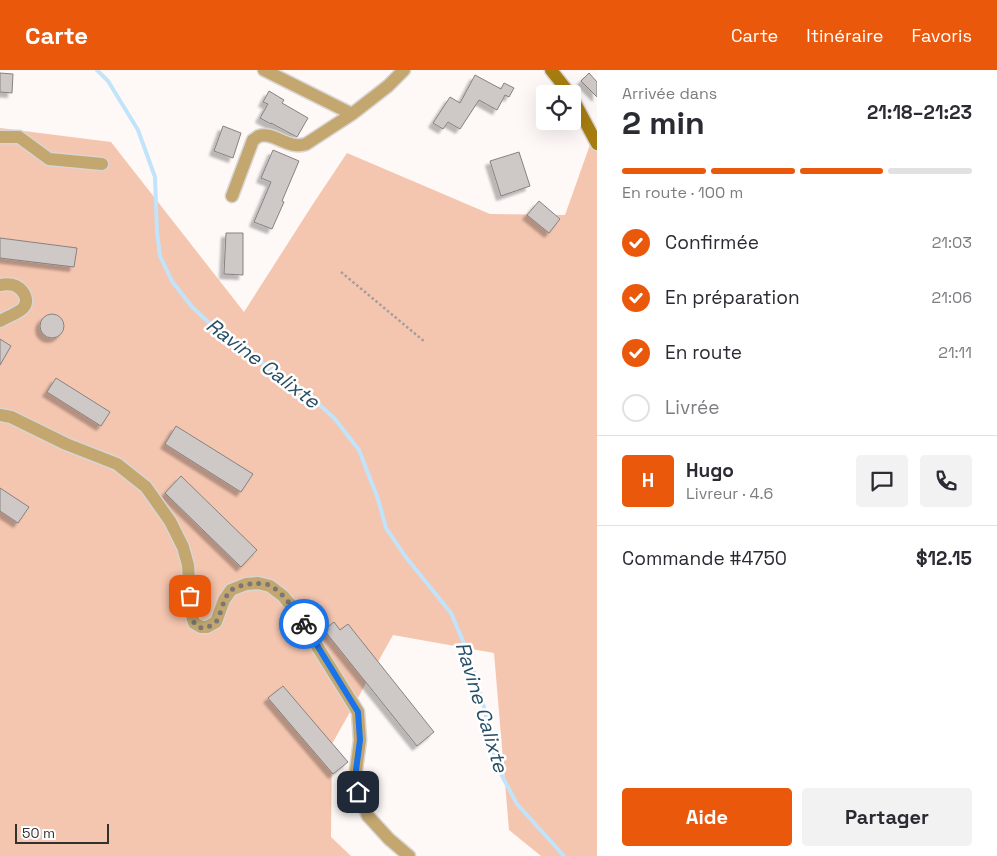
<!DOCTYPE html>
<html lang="fr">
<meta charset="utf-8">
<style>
body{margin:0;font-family:"Space Grotesk",sans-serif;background:#f2f2f3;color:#2b2b33;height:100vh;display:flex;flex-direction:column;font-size:19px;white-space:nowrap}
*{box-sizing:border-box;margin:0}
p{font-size:16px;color:#7c7c81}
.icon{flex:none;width:28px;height:28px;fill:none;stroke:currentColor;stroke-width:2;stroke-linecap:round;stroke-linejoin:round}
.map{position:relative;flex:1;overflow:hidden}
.side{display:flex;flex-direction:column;background:#fff;width:400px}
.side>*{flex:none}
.fabs{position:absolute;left:536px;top:15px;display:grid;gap:10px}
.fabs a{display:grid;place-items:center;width:45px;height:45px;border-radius:5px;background:#fff;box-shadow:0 5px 20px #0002;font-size:25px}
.scale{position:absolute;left:15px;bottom:12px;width:94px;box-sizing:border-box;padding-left:5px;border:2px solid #333130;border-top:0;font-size:14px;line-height:18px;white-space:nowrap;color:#333130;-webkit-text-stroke:4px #fff;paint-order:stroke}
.pin{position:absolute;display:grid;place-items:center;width:42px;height:42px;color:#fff;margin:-21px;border-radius:10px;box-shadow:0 2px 8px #0006}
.courier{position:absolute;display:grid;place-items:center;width:50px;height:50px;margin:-25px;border:4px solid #1a73e8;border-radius:50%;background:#fff;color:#222;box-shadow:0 1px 6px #0007}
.summary em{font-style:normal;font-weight:700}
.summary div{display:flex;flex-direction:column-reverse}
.summary{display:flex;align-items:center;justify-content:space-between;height:85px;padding:0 25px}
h1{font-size:32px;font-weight:700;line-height:38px}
.bar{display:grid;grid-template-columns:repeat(4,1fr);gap:8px 5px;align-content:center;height:60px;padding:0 25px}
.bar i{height:6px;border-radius:4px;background:#e1e1e2}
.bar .selected{background:#ea580c}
.bar p{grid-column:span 4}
.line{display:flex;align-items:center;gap:12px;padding:0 25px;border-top:1px solid #e1e1e2}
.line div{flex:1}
.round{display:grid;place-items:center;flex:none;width:52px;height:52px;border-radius:5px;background:#f2f2f3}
ol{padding:0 25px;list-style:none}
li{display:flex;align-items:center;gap:15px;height:55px}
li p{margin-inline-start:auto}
li .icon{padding:5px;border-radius:50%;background:#ea580c;color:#fff;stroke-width:4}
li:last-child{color:#7c7c81}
li i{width:28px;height:28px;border:2px solid #e1e1e2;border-radius:50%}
.cta{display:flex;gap:10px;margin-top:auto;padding:10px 25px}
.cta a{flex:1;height:58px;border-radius:5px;background:#ea580c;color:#fff;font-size:20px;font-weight:700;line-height:58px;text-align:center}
.cta a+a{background:#f2f2f3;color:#2b2b33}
header{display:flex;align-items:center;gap:30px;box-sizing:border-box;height:70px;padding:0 25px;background:#ea580c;color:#fff}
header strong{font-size:24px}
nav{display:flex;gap:28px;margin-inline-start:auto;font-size:18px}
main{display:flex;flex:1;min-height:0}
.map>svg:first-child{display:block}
</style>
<header>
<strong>Carte</strong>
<nav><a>Carte</a><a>Itinéraire</a><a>Favoris</a></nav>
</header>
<main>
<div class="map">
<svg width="597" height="786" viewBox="0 0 597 786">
<defs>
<filter id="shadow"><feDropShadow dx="-4.5" dy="4.5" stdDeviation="1" flood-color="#0004"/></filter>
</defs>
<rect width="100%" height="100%" fill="#fef9f7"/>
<path fill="#f4c5af" d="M 0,58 L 111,72 L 244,242 L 313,134 L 347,83 L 490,144 L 565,145 L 592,69 L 597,71 L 597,786 L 541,786 L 509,760 L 494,583 L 393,565 L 332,674 L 331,767 L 351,786 L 0,786 Z"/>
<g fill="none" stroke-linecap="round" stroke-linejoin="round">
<path stroke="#c1e4fb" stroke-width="4" d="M 97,0 L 108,11 L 138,60 L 155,107 L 157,162 L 160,186 L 172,211 L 192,237 L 231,273 L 265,295 L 300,317 L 335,349 L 359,380 L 378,429 L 386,458 L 405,486 L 451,543 L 469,585 L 485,641 L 492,679 L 501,704 L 517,734 L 564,786"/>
</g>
<path fill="#cec9c7" stroke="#878280" filter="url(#shadow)" d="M 0,3 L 13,4 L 12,23 L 0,22 Z
M 589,3 L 597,12 L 597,27 L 581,11 Z
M 475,5 L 501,19 L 504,13 L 514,18 L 509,27 L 505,25 L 497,40 L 479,30 L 460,59 L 448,52 L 443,59 L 433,53 L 450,27 L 460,33 Z
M 269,21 L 284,30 L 282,33 L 308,48 L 297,67 L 271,53 L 271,54 L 260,48 L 268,34 L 263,32 Z
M 223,56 L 241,63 L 233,88 L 214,81 Z
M 273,80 L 299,91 L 282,131 L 284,132 L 272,159 L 254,152 L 271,112 L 261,108 Z
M 519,82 L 530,116 L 501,126 L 490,91 Z
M 539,131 L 560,149 L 549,163 L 527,145 Z
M 226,163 L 243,163 L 243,205 L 224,204 Z
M 0,168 L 77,178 L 74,197 L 0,188 Z
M40 256a12 12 0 1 1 24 0a12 12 0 1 1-24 0Z
M 0,269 L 11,276 L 0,295 Z
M 56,308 L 110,342 L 101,356 L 47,322 Z
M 176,356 L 253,404 L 241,422 L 165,374 Z
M 181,406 L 257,480 L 241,497 L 165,423 Z
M 0,418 L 29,437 L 18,453 L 0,441 Z
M 334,552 L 340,560 L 348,554 L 434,662 L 417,676 L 324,560 Z
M 283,616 L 348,692 L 333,704 L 268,628 Z"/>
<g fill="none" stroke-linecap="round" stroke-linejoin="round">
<defs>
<path id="street" d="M 264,0 L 352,44
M 0,67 L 19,67 L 49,89 L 102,94
M 232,126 L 253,70 C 255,69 257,67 259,66 C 274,61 287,80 306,74 L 352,44 L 388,16 L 404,0
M 0,215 C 5,214 11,214 16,216 C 25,221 30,232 22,239 C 16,244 7,247 0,251
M 0,345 L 11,347 L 66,374 L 117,394 L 146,417 L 170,451 L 183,477 L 188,495 L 191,542 L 194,553 L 201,557 L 207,557 L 216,552 L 224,530 L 231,520 L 246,514 L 258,513 L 270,516 L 283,526 L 294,539 L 358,642 L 360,670 L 356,700 L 358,722 L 368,746 L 389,769 L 409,786"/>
<path id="secondary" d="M 551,0 L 570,24
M 572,27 L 597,74"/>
</defs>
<use href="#street" stroke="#d9d5d3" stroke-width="15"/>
<use href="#secondary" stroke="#d9d5d3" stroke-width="15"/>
<path stroke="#a29e9c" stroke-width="2.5" stroke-dasharray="2.5 2.5" stroke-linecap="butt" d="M 341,202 L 425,272"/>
<use href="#street" stroke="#c3a76f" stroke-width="12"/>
<use href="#secondary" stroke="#a77d0f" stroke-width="12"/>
</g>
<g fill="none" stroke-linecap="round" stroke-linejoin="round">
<path stroke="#7a7776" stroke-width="5" stroke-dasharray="0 9" d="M 190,526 C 190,537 189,559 205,558 C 208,557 213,555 215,553 C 221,547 222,530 230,521 C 235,517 245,514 252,514 C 258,513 266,513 271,516 C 285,524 295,541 304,554"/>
<path stroke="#1a73e8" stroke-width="6" d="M 304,554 L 358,642 L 360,670 L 356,700 L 358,722"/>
</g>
<g text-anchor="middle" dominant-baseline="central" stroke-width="5" stroke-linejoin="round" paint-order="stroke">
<g font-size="20" font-style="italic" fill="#264e65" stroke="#fff">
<text transform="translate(263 293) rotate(37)">Ravine Calixte</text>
<text transform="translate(482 637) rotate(73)">Ravine Calixte</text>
</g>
</g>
</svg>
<div class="fabs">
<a><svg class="icon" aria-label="locate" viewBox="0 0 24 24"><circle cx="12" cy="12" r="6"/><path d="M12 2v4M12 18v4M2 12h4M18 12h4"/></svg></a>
</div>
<div class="scale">50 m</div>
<div class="pin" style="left:190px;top:526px;background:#ea580c"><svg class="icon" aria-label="bag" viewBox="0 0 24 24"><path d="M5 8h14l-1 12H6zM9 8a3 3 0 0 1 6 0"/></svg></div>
<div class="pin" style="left:358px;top:722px;background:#1f2937"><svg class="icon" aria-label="home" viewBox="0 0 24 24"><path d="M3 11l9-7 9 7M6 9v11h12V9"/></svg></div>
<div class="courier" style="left:304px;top:554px"><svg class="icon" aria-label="bike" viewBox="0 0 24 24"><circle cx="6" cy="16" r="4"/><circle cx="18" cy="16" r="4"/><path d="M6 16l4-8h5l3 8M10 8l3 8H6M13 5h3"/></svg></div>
</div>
<section class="side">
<div class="summary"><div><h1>2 min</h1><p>Arrivée dans</p></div><em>21:18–21:23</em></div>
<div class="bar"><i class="selected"></i><i class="selected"></i><i class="selected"></i><i></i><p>En route · 100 m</p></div>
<ol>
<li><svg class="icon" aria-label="check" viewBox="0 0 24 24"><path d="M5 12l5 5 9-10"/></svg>Confirmée<p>21:03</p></li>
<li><svg class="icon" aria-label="check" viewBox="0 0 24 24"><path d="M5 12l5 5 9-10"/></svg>En préparation<p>21:06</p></li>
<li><svg class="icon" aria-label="check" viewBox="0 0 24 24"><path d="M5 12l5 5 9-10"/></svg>En route<p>21:11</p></li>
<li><i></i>Livrée</li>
</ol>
<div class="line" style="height:90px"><b class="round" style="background:#ea580c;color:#fff">H</b><div><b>Hugo</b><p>Livreur · 4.6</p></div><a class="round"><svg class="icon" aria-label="chat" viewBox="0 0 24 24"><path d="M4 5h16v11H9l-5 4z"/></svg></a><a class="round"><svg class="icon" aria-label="phone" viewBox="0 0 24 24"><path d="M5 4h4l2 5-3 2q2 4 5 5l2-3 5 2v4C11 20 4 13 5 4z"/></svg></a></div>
<div class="line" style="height:65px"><div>Commande #4750</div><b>$12.15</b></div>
<div class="cta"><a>Aide</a><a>Partager</a></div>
</section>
</main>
